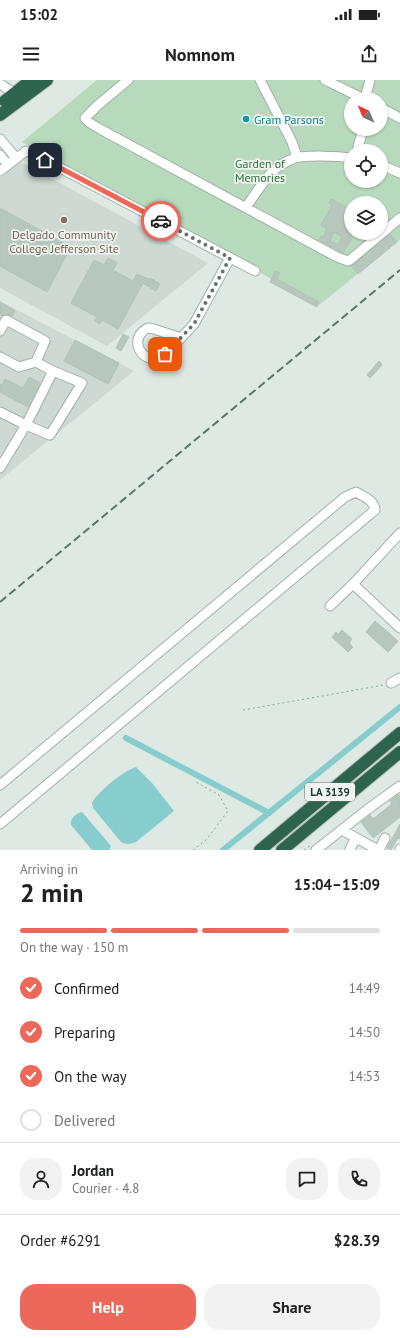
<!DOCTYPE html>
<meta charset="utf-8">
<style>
body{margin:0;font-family:"PT Sans",sans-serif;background:#f2f2f2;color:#202124;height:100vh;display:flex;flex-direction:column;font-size:15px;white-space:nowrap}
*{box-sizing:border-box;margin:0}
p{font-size:13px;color:#757577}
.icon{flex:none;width:22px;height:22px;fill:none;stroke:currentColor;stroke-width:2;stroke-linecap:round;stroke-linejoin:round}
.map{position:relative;height:770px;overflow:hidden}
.details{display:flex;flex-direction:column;background:#fff;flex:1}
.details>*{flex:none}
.needle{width:26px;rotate:316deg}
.tools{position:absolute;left:344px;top:12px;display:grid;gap:8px}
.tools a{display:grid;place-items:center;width:44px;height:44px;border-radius:50%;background:#fff;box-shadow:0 1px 3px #0004;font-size:20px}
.pin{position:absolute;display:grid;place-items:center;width:34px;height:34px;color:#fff;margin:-17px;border-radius:8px;box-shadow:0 2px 6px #0006}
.courier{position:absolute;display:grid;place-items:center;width:40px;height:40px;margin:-20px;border:3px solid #ec685a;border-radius:50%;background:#fff;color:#222;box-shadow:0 1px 5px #0007}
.headline em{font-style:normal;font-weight:800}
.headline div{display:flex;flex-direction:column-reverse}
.headline{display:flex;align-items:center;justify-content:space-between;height:68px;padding:0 20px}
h1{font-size:26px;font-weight:800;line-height:30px}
.bar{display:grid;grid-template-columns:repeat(4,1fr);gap:6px 4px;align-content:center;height:48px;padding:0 20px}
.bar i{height:5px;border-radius:3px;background:#e0e0e0}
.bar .on{background:#ec685a}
.bar p{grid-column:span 4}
.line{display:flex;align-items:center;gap:10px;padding:0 20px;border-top:1px solid #e0e0e0}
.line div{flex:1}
.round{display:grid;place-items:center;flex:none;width:42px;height:42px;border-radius:16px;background:#f2f2f2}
ol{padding:0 20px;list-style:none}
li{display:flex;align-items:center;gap:12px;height:44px}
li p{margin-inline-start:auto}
li .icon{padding:4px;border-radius:50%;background:#ec685a;color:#fff;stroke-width:4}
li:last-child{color:#757577}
li i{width:22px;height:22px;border:2px solid #e0e0e0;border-radius:50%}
.button{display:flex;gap:8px;margin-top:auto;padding:8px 20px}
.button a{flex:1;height:46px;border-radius:16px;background:#ec685a;color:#fff;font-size:16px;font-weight:800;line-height:46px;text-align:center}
.button a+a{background:#f2f2f2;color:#202124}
.status{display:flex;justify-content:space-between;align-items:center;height:28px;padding:0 20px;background:#fff;direction:ltr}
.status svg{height:11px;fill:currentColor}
header{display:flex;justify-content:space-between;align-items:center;height:52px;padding:0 20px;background:#fff;font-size:18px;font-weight:800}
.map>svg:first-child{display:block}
</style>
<div class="status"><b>15:02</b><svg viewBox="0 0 49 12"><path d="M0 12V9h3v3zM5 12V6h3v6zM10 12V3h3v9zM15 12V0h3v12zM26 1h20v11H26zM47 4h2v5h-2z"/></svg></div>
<header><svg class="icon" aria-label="menu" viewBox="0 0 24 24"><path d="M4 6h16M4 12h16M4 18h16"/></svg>Nomnom<svg class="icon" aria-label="share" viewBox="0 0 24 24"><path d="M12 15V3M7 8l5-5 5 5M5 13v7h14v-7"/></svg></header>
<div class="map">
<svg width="400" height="770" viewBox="0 0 400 770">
<rect width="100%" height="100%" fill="#dfe9e3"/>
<path fill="#cdd9d2" d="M 19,81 L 208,183 L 107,266 L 0,208 L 0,97 Z
M 0,221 L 134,291 L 0,400 Z"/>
<path fill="#b8dabc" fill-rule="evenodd" d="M 97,0 L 400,0 L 400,160 L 319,225 L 22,62 ZM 351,19 L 381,19 L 381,49 L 351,49 ZM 351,71 L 381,71 L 381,101 L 351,101 ZM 351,123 L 381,123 L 381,153 L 351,153 Z"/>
<path fill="#88cdcd" d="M 136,687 L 152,703 L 174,731 L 136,762 C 130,764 127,765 121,762 L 93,728 L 92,723 C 97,712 125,690 136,687 Z
M 81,732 L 83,733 L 111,766 L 109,770 L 92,770 L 71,745 C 70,739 75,734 81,732 Z"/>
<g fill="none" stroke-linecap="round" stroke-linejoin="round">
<path stroke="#88cdcd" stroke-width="6" d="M 126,658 L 269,733
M 223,770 L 400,627"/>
</g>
<path fill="#b7c7be" stroke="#b1c3b9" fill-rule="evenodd" d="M 331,119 L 351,130 L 351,153 L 353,153 L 350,158 L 352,159 L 343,173 L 319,160 L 321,156 L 323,157 L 327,149 L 321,145 L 332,125 L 329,123 ZM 334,152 L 342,157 L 338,165 L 330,161 Z
M 0,128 L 71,167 L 47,212 L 0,186 Z
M 390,154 L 397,162 L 358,194 L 351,186 Z
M 108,178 L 117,183 L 113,190 L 133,201 L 137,194 L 149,199 L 150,198 L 160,204 L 156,211 L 143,203 L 118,249 L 102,240 L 100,244 L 95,241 L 97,237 L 71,223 L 94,180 L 104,185 Z
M 275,191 L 280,193 L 277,199 L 319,222 L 317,227 L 270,202 Z
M 0,222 L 15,231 L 12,236 L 6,234 L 2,236 L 0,234 Z
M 123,254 L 129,257 L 121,271 L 116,268 Z
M 75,260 L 119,283 L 108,304 L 64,281 Z
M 379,281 L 382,285 L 370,298 L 367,295 Z
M 29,297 L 40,303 L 28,327 L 0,312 L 0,304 L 2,305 L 5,299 L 23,308 Z
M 375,541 L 398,561 L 388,572 L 366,552 Z
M 342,550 L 352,559 L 349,563 L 353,567 L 348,572 L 332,557 L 336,552 L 338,554 Z
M 399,714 L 400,737 L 373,758 L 361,742 L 370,735 L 373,739 L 392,724 L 390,721 Z
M 400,744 L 400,759 L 398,758 L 391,770 L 387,768 Z"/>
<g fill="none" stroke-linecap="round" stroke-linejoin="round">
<defs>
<path id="minor" d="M 128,0 L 98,25 L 85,38 L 90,43 L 100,49 L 337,177 L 348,181 L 350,180 L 400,138
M 260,0 L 292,62 L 297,77
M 325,0 L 364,19
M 0,4 L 19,16
M 365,19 L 370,0
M 381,28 L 400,38
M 0,59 L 16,78
M 357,71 L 363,49
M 0,75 L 8,85
M 381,85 L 400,93
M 0,91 L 26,71 L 32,73 L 255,191
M 246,127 C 254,116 262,103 272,92 C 278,86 287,81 295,78 C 307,75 338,76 351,78
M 148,248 L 154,249 L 181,258 C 174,265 168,274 159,277 C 142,285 127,258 148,248 Z
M 0,251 L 6,240 L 45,261 L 36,282 L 53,291 L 82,303 L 50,355 L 26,345 L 0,332
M 181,258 L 194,244 L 230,178
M 0,277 L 19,287 L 36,282
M 0,388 L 26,345 L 53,291
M 353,504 L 400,548
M 330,526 L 353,504 L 400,453
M 391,603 L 400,598
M 0,705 L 345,417 L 356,412 C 364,417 374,420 375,430 L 0,744
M 342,750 L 378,770
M 350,769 L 356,758
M 316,770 L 368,729 L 400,706
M 379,770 L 385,758
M 400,770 L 400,769"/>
<path id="highway" d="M 5,21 L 31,0
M 0,35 L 47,0
M 260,770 L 400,653
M 282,770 L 400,672"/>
</defs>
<use href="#minor" stroke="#a2b0a9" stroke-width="11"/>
<use href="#highway" stroke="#bcc3c0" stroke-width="14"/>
<path stroke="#80ac98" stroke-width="1" stroke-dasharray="2 3" stroke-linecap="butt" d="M 243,630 L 384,605
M 193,770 L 206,760 L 228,731 L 219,715 L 194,701
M 304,770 L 310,766"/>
<use href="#minor" stroke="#fff" stroke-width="9"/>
<use href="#highway" stroke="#2e6350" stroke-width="12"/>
<path stroke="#5b746a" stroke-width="2" stroke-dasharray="8 4" stroke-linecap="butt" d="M 0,522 L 400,190"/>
</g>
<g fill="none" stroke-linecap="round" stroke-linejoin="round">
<path stroke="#63766d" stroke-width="4" stroke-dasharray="0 7.2" d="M 161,141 L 230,178 L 194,244 L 165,274"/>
<path stroke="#ec685a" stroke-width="5" d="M 45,80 L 161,141"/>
</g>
<circle fill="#0f9aa8" stroke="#eff6f1" stroke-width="1.5" cx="246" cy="39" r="4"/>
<circle fill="#8d6e63" stroke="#eff6f1" stroke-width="1.5" cx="64" cy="140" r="4"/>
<g text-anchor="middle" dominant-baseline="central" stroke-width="3.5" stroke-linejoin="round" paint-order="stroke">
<rect fill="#eff6f1" stroke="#5e7168" stroke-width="1" x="305" y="703" width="50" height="18" rx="3"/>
<g font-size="11" font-weight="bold" fill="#20382e">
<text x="330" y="712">LA 3139</text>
</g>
<g font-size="12" fill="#0d838f" stroke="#eff6f1" text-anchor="start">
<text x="254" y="39">Gram Parsons</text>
</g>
<g font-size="12" fill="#2d6d3c" stroke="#eff6f1">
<text x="260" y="83">Garden of<tspan x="260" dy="14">Memories</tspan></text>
</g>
<g font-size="12" fill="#785e54" stroke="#eff6f1">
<text x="64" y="154">Delgado Community<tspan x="64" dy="14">College Jefferson Site</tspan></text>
</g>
</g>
</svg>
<div class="tools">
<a><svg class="needle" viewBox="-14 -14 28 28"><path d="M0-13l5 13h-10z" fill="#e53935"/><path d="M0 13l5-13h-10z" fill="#757577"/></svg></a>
<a><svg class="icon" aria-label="locate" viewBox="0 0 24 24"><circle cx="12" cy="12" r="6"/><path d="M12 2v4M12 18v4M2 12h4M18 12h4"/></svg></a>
<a><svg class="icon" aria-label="layers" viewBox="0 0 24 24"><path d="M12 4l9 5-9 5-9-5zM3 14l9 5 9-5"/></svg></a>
</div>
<div class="pin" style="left:165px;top:274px;background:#ea580c"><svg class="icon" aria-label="bag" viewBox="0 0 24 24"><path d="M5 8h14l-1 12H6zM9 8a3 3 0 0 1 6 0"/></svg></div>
<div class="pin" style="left:45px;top:80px;background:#1f2937"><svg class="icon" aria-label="home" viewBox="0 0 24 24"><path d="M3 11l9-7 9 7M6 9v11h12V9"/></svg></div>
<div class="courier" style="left:161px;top:141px"><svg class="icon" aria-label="car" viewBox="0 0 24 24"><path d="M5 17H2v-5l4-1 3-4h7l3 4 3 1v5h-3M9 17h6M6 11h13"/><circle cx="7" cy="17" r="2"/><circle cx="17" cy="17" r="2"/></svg></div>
</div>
<section class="details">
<div class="headline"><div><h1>2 min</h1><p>Arriving in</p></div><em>15:04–15:09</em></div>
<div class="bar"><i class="on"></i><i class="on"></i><i class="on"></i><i></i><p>On the way · 150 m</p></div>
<ol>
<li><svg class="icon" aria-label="check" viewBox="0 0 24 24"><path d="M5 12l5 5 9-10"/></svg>Confirmed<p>14:49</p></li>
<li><svg class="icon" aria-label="check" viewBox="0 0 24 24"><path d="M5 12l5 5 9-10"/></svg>Preparing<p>14:50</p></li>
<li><svg class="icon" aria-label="check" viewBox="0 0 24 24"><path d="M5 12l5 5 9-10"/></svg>On the way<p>14:53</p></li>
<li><i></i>Delivered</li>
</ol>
<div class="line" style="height:72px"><a class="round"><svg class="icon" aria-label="person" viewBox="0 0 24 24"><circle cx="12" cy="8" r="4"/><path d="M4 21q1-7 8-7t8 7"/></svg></a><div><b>Jordan</b><p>Courier · 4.8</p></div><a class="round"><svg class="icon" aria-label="chat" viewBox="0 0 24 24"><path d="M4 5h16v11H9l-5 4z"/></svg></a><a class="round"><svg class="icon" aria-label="phone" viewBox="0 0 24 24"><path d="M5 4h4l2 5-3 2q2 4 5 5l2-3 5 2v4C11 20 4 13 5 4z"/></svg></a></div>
<div class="line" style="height:52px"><div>Order #6291</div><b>$28.39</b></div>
<div class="button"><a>Help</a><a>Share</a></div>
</section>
